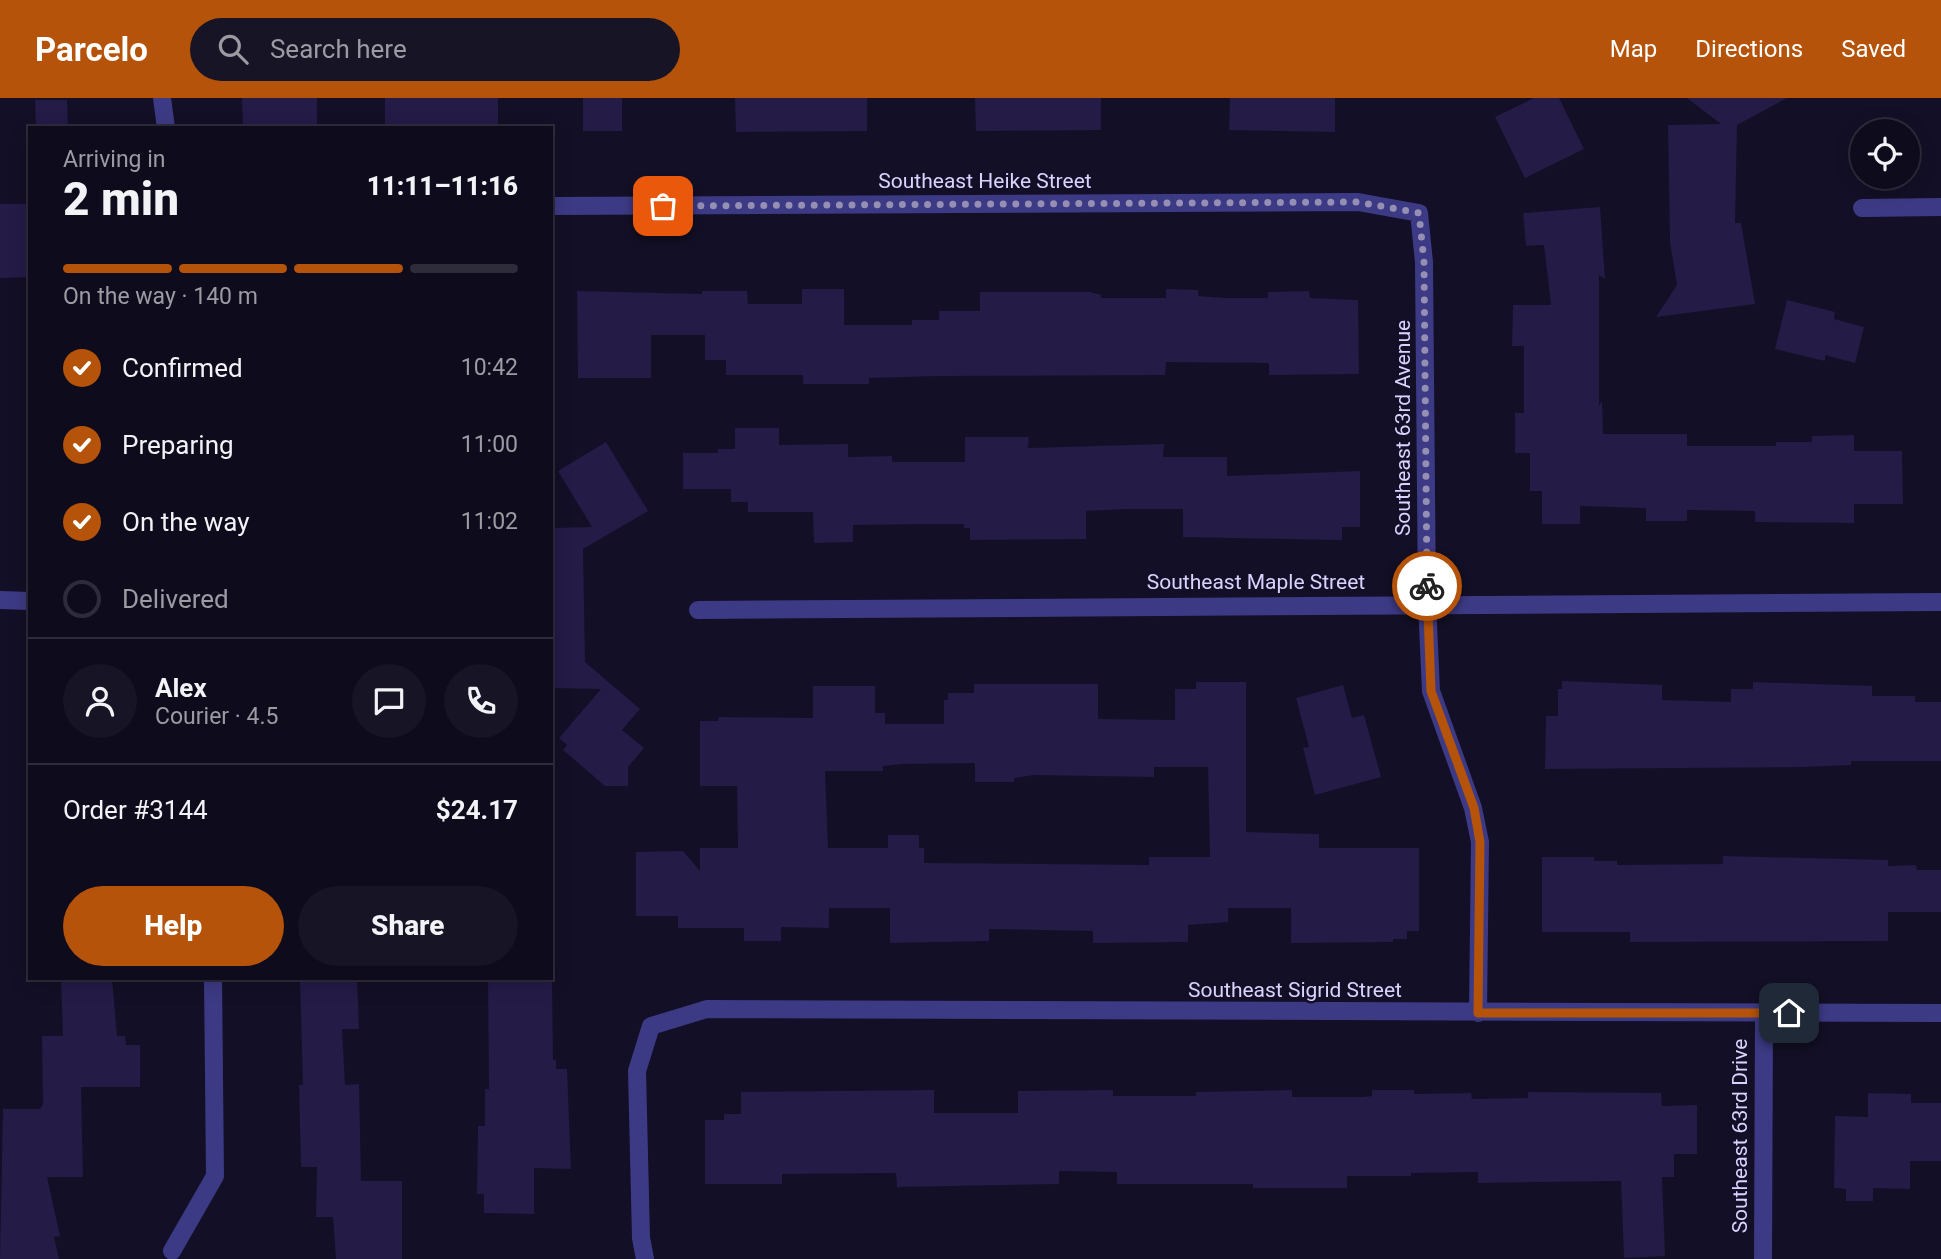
<!DOCTYPE html>
<meta charset="utf-8">
<style>
body{margin:0;font-family:Roboto,sans-serif;background:#171425;color:#f1f3f6;height:100vh;display:flex;flex-direction:column;font-size:26px;white-space:nowrap}
*{box-sizing:border-box;margin:0}
p{font-size:23px;color:#9b9ba3}
.icon{flex:none;width:38px;height:38px;fill:none;stroke:currentColor;stroke-width:2;stroke-linecap:round;stroke-linejoin:round}
.map{position:relative;flex:1;overflow:hidden}
.panel{position:absolute;left:28px;top:28px;width:525px;height:854px;display:flex;flex-direction:column;background:#0e0b1c;border-radius:0px;box-shadow:0 4px 18px #0003,0 0 0 2px #2e2b3b}
.panel>*{flex:none}
.tools{position:absolute;left:1850px;top:21px;display:grid;gap:14px}
.tools a{display:grid;place-items:center;width:70px;height:70px;border-radius:50%;background:#0e0b1c;box-shadow:0 4px 18px #0003,0 0 0 2px #2e2b3b;font-size:35px}
.pin{position:absolute;display:grid;place-items:center;width:60px;height:60px;color:#fff;margin:-30px;border-radius:14px;box-shadow:0 4px 10px #0006}
.courier{position:absolute;display:grid;place-items:center;width:70px;height:70px;margin:-35px;border:5px solid #b45309;border-radius:50%;background:#fff;color:#222;box-shadow:0 2px 9px #0007}
.summary em{font-style:normal;font-weight:800}
.summary div{display:flex;flex-direction:column-reverse}
.summary{display:flex;align-items:center;justify-content:space-between;height:119px;padding:0 35px}
h1{font-size:46px;font-weight:800;line-height:52px}
.bar{display:grid;grid-template-columns:repeat(4,1fr);gap:10px 7px;align-content:center;height:84px;padding:0 35px}
.bar i{height:9px;border-radius:5px;background:#2e2b3b}
.bar .on{background:#b45309}
.bar p{grid-column:span 4}
.line{display:flex;align-items:center;gap:18px;padding:0 35px;border-top:2px solid #2e2b3b}
.line div{flex:1}
.round{display:grid;place-items:center;flex:none;width:74px;height:74px;border-radius:37px;background:#171425}
ol{padding:0 35px;list-style:none}
li{display:flex;align-items:center;gap:21px;height:77px}
li p{margin-inline-start:auto}
li .icon{padding:7px;border-radius:50%;background:#b45309;color:#fff;stroke-width:4}
li:last-child{color:#9b9ba3}
li i{width:38px;height:38px;border:4px solid #2e2b3b;border-radius:50%}
.button{display:flex;gap:14px;margin-top:auto;padding:14px 35px}
.button a{flex:1;height:80px;border-radius:42px;background:#b45309;color:#fff;font-size:28px;font-weight:800;line-height:80px;text-align:center}
.button a+a{background:#171425;color:#f1f3f6}
header{display:flex;align-items:center;gap:42px;box-sizing:border-box;height:98px;padding:0 35px;background:#b45309;color:#fff}
header strong{font-size:33px}
nav{display:flex;gap:38px;margin-inline-start:auto;font-size:24px}
.search{width:490px;height:63px;background:#171425;display:flex;align-items:center;gap:18px;box-sizing:border-box;padding:0 24px;border-radius:38px;color:#9b9ba3;font-size:26px}
.map>svg:first-child{display:block}
</style>
<header>
<strong>Parcelo</strong>
<div class="search"><svg class="icon" aria-label="search" viewBox="0 0 24 24"><circle cx="10" cy="10" r="6"/><path d="M15 15l6 6"/></svg>Search here</div>
<nav><a>Map</a><a>Directions</a><a>Saved</a></nav>
</header>
<div class="map">
<svg width="1941" height="1161" viewBox="0 0 1941 1161">
<rect width="100%" height="100%" fill="#130f26"/>
<path fill="#241b47" fill-rule="evenodd" d="M 242,0 L 317,0 L 317,30 L 243,30 Z
M 385,0 L 498,0 L 498,30 L 385,30 Z
M 583,0 L 622,0 L 622,33 L 583,33 Z
M 735,0 L 867,0 L 867,33 L 736,34 Z
M 975,0 L 1101,0 L 1101,32 L 976,33 Z
M 1230,0 L 1335,0 L 1335,34 L 1229,32 Z
M 1534,0 L 1559,0 L 1584,51 L 1525,80 L 1495,19 Z
M 1687,0 L 1787,0 L 1737,27 L 1735,125 L 1741,125 L 1755,206 L 1656,219 L 1677,187 L 1670,144 L 1668,27 L 1721,26 Z
M 35,2 L 67,2 L 68,30 L 36,30 Z
M 0,106 L 30,106 L 30,179 L 0,180 Z
M 1600,109 L 1605,181 L 1599,177 L 1599,308 L 1602,303 L 1603,336 L 1687,336 L 1687,348 L 1776,348 L 1776,344 L 1812,344 L 1812,338 L 1854,337 L 1854,353 L 1902,353 L 1903,406 L 1854,406 L 1854,425 L 1755,424 L 1755,413 L 1687,412 L 1687,423 L 1646,423 L 1646,410 L 1580,408 L 1580,426 L 1542,426 L 1542,393 L 1530,393 L 1530,355 L 1515,355 L 1515,315 L 1524,315 L 1524,248 L 1512,248 L 1513,207 L 1551,207 L 1544,147 L 1526,148 L 1523,115 Z
M 802,191 L 844,191 L 844,227 L 912,227 L 912,222 L 939,222 L 939,213 L 980,213 L 980,194 L 1091,194 L 1101,197 L 1101,200 L 1166,200 L 1166,191 L 1198,192 L 1198,198 L 1225,200 L 1268,200 L 1268,194 L 1309,193 L 1310,200 L 1358,202 L 1359,276 L 1269,277 L 1269,265 L 1166,264 L 1165,277 L 939,278 L 869,280 L 869,286 L 803,286 L 803,277 L 726,277 L 726,262 L 705,262 L 705,237 L 651,237 L 651,280 L 578,280 L 577,193 L 702,196 L 702,193 L 747,193 L 748,206 L 802,206 Z
M 1787,202 L 1835,214 L 1834,221 L 1864,229 L 1855,265 L 1825,257 L 1825,263 L 1775,251 Z
M 735,330 L 779,330 L 779,347 L 848,346 L 848,359 L 892,358 L 892,364 L 965,364 L 965,339 L 1029,339 L 1028,350 L 1164,346 L 1163,359 L 1227,359 L 1227,378 L 1360,373 L 1360,429 L 1342,429 L 1342,442 L 1183,439 L 1183,411 L 1124,411 L 1086,413 L 1086,441 L 970,442 L 970,430 L 964,430 L 964,426 L 930,426 L 853,427 L 853,444 L 814,445 L 813,414 L 748,414 L 748,404 L 731,404 L 731,391 L 683,391 L 683,355 L 718,355 L 718,351 L 735,351 Z
M 606,344 L 648,413 L 583,451 L 585,564 L 640,611 L 622,632 L 644,650 L 628,669 L 628,688 L 605,688 L 563,652 L 567,647 L 559,640 L 601,591 L 551,590 L 551,430 L 592,429 L 558,373 Z
M 1562,583 L 1662,587 L 1662,602 L 1731,604 L 1731,591 L 1753,591 L 1753,584 L 1872,588 L 1872,598 L 1915,598 L 1915,604 L 1941,604 L 1941,663 L 1851,663 L 1851,667 L 1803,669 L 1545,671 L 1546,618 L 1558,618 L 1558,591 L 1562,591 Z
M 1196,584 L 1246,584 L 1246,734 L 1319,736 L 1319,750 L 1419,750 L 1419,833 L 1407,833 L 1407,841 L 1393,841 L 1393,844 L 1291,845 L 1291,810 L 1228,810 L 1228,824 L 1188,827 L 1188,844 L 1093,845 L 1093,833 L 989,831 L 989,843 L 890,845 L 890,810 L 829,810 L 829,830 L 781,829 L 781,843 L 744,843 L 744,830 L 678,830 L 678,818 L 636,818 L 636,754 L 683,753 L 700,773 L 700,750 L 738,750 L 737,688 L 700,688 L 700,623 L 718,623 L 719,619 L 813,620 L 813,588 L 875,588 L 875,615 L 885,615 L 885,626 L 944,626 L 944,602 L 948,602 L 948,595 L 974,595 L 974,586 L 1098,586 L 1098,621 L 1175,622 L 1175,591 L 1196,591 ZM 975,665 L 975,684 L 1014,684 L 1014,680 L 1034,677 L 1154,679 L 1154,669 L 1208,669 L 1210,759 L 1149,759 L 1149,767 L 924,765 L 924,750 L 919,750 L 919,737 L 888,737 L 888,750 L 828,750 L 825,673 L 883,673 L 883,668 L 903,666 Z
M 1343,587 L 1352,620 L 1364,617 L 1381,679 L 1315,697 L 1303,650 L 1309,649 L 1296,600 Z
M 1723,758 L 1888,762 L 1888,768 L 1916,767 L 1917,772 L 1941,772 L 1941,814 L 1888,814 L 1888,843 L 1630,844 L 1630,834 L 1542,834 L 1542,759 L 1594,759 L 1594,763 L 1617,763 L 1617,767 L 1723,766 Z
M 61,880 L 112,880 L 117,938 L 125,938 L 126,947 L 140,947 L 140,989 L 81,989 L 83,1079 L 47,1079 L 60,1138 L 54,1139 L 59,1161 L 0,1161 L 3,1011 L 40,1011 L 43,1006 L 42,938 L 63,938 Z
M 357,880 L 359,931 L 342,931 L 345,987 L 359,986 L 361,1083 L 402,1083 L 402,1161 L 336,1161 L 333,1119 L 316,1119 L 317,1069 L 301,1069 L 299,987 L 303,987 L 300,881 Z
M 488,880 L 552,880 L 553,962 L 556,962 L 556,971 L 567,971 L 571,1071 L 534,1070 L 534,1116 L 484,1115 L 484,1096 L 477,1096 L 478,1028 L 485,1028 L 485,991 L 489,991 Z
M 934,992 L 934,1015 L 1018,1015 L 1018,993 L 1113,992 L 1113,998 L 1196,998 L 1196,994 L 1292,992 L 1292,999 L 1363,999 L 1372,998 L 1372,992 L 1414,992 L 1414,996 L 1471,995 L 1472,1001 L 1528,1000 L 1528,994 L 1661,995 L 1662,1008 L 1697,1007 L 1697,1056 L 1674,1056 L 1674,1079 L 1662,1079 L 1665,1158 L 1624,1160 L 1621,1083 L 1478,1085 L 1478,1074 L 1411,1075 L 1411,1078 L 1347,1078 L 1347,1090 L 1253,1090 L 1253,1086 L 1117,1086 L 1117,1074 L 1059,1073 L 1059,1086 L 897,1089 L 896,1075 L 782,1076 L 782,1086 L 705,1086 L 705,1022 L 724,1022 L 724,1016 L 741,1016 L 741,994 Z
M 1868,995 L 1911,996 L 1911,1005 L 1941,1005 L 1941,1063 L 1910,1063 L 1910,1091 L 1873,1090 L 1873,1103 L 1846,1103 L 1846,1091 L 1834,1090 L 1835,1018 L 1868,1019 Z"/>
<g fill="none" stroke-linecap="round" stroke-linejoin="round">
<path stroke="#3d3a85" stroke-width="18" d="M 162,0 L 166,30"/>
<path stroke="#3d3a85" stroke-width="18" d="M 551,108 L 1358,104 L 1419,115 L 1424,164 L 1427,505 L 1431,593 L 1473,710 L 1480,744 L 1478,915
M 1862,110 L 1941,109
M 0,502 L 30,503
M 698,512 L 1941,504
M 172,1153 L 215,1078 L 213,880
M 645,1161 L 641,1140 L 637,973 L 651,928 L 707,911 L 1941,915
M 1763,1161 L 1764,915"/>
</g>
<g fill="none" stroke-linecap="round" stroke-linejoin="round">
<path stroke="#948fb3" stroke-width="7" stroke-dasharray="0 12.6" d="M 663,108 L 1358,104 L 1419,115 L 1424,164 L 1427,488"/>
<path stroke="#b45309" stroke-width="9" d="M 1427,488 L 1431,593 L 1474,710 L 1480,744 L 1478,915 L 1789,915"/>
</g>
<g text-anchor="middle" dominant-baseline="central" stroke-width="5" stroke-linejoin="round" paint-order="stroke">
<g font-size="21" fill="#d9d4ff" stroke="#130f26">
<text x="985" y="83">Southeast Heike Street</text>
<text transform="translate(1403 330) rotate(-90)">Southeast 63rd Avenue</text>
<text x="1256" y="484">Southeast Maple Street</text>
<text x="1295" y="892">Southeast Sigrid Street</text>
<text transform="translate(1740 1038) rotate(-90)">Southeast 63rd Drive</text>
</g>
</g>
</svg>
<div class="tools">
<a><svg class="icon" aria-label="locate" viewBox="0 0 24 24"><circle cx="12" cy="12" r="6"/><path d="M12 2v4M12 18v4M2 12h4M18 12h4"/></svg></a>
</div>
<div class="pin" style="left:663px;top:108px;background:#ea580c"><svg class="icon" aria-label="bag" viewBox="0 0 24 24"><path d="M5 8h14l-1 12H6zM9 8a3 3 0 0 1 6 0"/></svg></div>
<div class="pin" style="left:1789px;top:915px;background:#1f2937"><svg class="icon" aria-label="home" viewBox="0 0 24 24"><path d="M3 11l9-7 9 7M6 9v11h12V9"/></svg></div>
<div class="courier" style="left:1427px;top:488px"><svg class="icon" aria-label="bike" viewBox="0 0 24 24"><circle cx="6" cy="16" r="4"/><circle cx="18" cy="16" r="4"/><path d="M6 16l4-8h5l3 8M10 8l3 8H6M13 5h3"/></svg></div>
<section class="panel">
<div class="summary"><div><h1>2 min</h1><p>Arriving in</p></div><em>11:11–11:16</em></div>
<div class="bar"><i class="on"></i><i class="on"></i><i class="on"></i><i></i><p>On the way · 140 m</p></div>
<ol>
<li><svg class="icon" aria-label="check" viewBox="0 0 24 24"><path d="M5 12l5 5 9-10"/></svg>Confirmed<p>10:42</p></li>
<li><svg class="icon" aria-label="check" viewBox="0 0 24 24"><path d="M5 12l5 5 9-10"/></svg>Preparing<p>11:00</p></li>
<li><svg class="icon" aria-label="check" viewBox="0 0 24 24"><path d="M5 12l5 5 9-10"/></svg>On the way<p>11:02</p></li>
<li><i></i>Delivered</li>
</ol>
<div class="line" style="height:126px"><a class="round"><svg class="icon" aria-label="person" viewBox="0 0 24 24"><circle cx="12" cy="8" r="4"/><path d="M4 21q1-7 8-7t8 7"/></svg></a><div><b>Alex</b><p>Courier · 4.5</p></div><a class="round"><svg class="icon" aria-label="chat" viewBox="0 0 24 24"><path d="M4 5h16v11H9l-5 4z"/></svg></a><a class="round"><svg class="icon" aria-label="phone" viewBox="0 0 24 24"><path d="M5 4h4l2 5-3 2q2 4 5 5l2-3 5 2v4C11 20 4 13 5 4z"/></svg></a></div>
<div class="line" style="height:91px"><div>Order #3144</div><b>$24.17</b></div>
<div class="button"><a>Help</a><a>Share</a></div>
</section>
</div>
